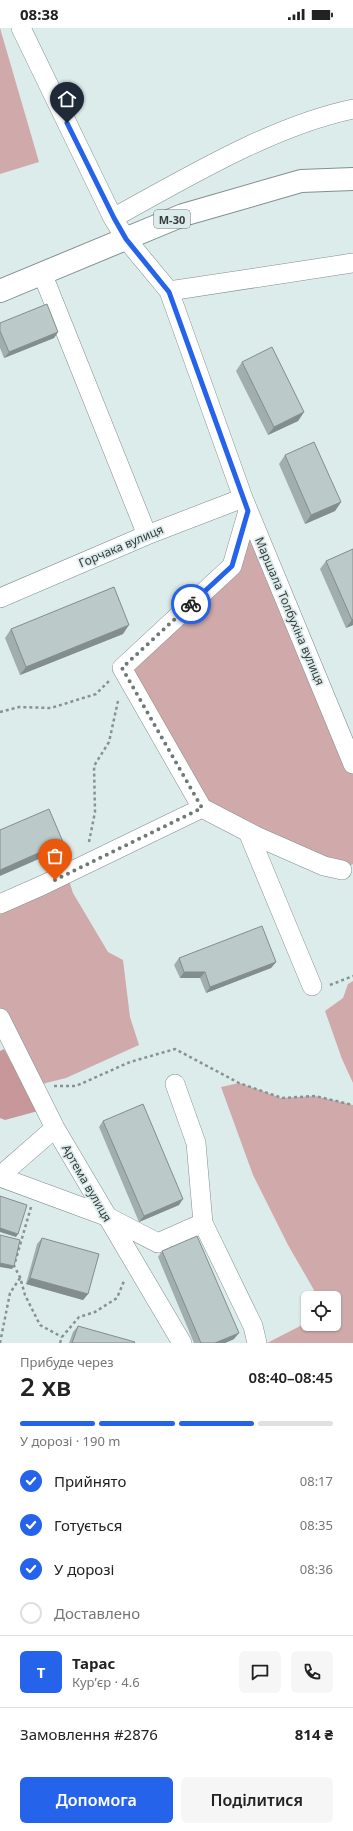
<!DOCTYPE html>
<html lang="uk">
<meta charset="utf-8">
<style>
body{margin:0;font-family:"Noto Sans",sans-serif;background:#f6f6f6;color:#222;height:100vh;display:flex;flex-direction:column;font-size:15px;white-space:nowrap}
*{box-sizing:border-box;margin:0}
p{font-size:13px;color:#767676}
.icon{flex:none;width:22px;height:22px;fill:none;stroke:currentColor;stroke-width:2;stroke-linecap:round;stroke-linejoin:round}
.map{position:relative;height:1315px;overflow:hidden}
.drawer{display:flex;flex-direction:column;background:#fff;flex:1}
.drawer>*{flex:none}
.controls{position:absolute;left:301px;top:1263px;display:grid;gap:8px}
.controls a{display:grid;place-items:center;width:40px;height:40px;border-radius:6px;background:#fff;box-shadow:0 1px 3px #0004;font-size:20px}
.pin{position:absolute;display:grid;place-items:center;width:34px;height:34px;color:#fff;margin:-41px -17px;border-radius:50% 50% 50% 0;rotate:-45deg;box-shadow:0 0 4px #0007}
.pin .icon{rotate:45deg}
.courier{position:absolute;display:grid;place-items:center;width:40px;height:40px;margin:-20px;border:3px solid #2563eb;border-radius:50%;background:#fff;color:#222;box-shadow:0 1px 5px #0007}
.headline em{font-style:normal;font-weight:600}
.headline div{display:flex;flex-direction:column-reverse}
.headline{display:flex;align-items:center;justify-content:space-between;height:68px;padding:0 20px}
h1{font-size:26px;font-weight:600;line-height:30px}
.bar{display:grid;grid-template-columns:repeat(4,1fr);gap:6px 4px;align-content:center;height:48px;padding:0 20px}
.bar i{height:5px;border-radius:3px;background:#e0e0e0}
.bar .current{background:#2563eb}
.bar p{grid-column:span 4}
.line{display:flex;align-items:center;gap:10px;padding:0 20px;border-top:1px solid #e0e0e0}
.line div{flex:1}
.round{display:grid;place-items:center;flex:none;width:42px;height:42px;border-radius:6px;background:#f6f6f6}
ol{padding:0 20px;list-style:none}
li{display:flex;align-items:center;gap:12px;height:44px}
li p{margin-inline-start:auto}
li .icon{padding:4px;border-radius:50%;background:#2563eb;color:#fff;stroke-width:4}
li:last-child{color:#767676}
li i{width:22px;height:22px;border:2px solid #e0e0e0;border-radius:50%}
.action{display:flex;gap:8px;margin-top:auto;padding:8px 20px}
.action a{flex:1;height:46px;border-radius:6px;background:#2563eb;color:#fff;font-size:16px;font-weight:600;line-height:46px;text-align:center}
.action a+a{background:#f6f6f6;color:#222}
.status{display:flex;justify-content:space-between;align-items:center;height:28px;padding:0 20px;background:#fff;direction:ltr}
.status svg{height:11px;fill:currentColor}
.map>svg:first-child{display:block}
</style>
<div class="status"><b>08:38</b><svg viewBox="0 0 49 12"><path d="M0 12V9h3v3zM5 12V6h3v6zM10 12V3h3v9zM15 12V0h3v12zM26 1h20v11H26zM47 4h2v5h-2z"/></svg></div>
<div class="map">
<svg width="353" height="1315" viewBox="0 0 353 1315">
<rect width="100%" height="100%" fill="#dceceb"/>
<path fill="#d0aaab" d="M 0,0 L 39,134 L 0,146 Z
M 248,483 L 353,736 L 353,836 L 342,842 L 202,780 L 122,640 L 232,538 Z
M 67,846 L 73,865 L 108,924 L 123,932 L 130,989 L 139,1017 L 66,1050 L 34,1058 L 0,990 L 0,876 Z
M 353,953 L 353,1055 L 342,1031 L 325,983 L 343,970 L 348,956 Z
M 239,1055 L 281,1070 L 315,1068 L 353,1077 L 353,1315 L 267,1315 L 304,1296 L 308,1283 L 308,1296 L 334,1296 L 334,1270 L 312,1270 L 314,1262 L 288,1217 L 253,1147 L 221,1059 Z"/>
<path fill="#c79799" d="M 4,1021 L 38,1083 L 5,1092 L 0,1090 L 0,1023 Z"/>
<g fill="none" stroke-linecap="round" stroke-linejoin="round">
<defs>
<path id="minor" d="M 21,0 L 113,190 L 126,211 L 169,263 L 243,470 L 353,736
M 113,190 C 186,150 272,98 353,81
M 42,245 L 147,507
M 169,263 L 353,235
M 248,483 L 232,538 L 122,640 L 202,780 L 258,809 L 324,838 L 342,842
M 0,570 L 147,507 L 243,470
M 248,804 L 312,958
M 0,876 L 43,857 L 202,780
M 0,990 L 55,1100 L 182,1315
M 0,1148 L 55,1100
M 0,1149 L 106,1188 L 158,1215 L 203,1195 L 196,1115 L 175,1056
M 203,1195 L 253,1298 L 257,1315"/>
<path id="highway" d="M 0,263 L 183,187 L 301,153 L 353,151"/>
</defs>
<use href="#minor" stroke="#818f8f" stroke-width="20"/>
<use href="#highway" stroke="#818f8f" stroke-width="24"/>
<path stroke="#879292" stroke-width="2.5" stroke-dasharray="3 3" stroke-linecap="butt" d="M 0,684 L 19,679 L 51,680 L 96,666 L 109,653
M 89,814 L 95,784 L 94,738 L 109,714 L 118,673
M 330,957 L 353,948
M 54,1058 L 76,1058 L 130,1034 L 175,1021 L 239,1055 L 282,1070 L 315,1068 L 353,1077
M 31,1179 L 14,1238 L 20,1249 L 25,1267 L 40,1297 L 62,1309
M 0,1315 L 10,1265 L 20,1250
M 60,1315 L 62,1309 L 79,1289 L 95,1284 L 117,1270 L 124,1253"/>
<use href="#minor" stroke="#fff" stroke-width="19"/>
<use href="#highway" stroke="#fff" stroke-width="22"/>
</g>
<path fill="#a1aead" d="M 0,295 L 58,304 L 54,310 L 4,330 L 0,320 Z
M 242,334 L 304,384 L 298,393 L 268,407 L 236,343 Z
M 285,427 L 341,474 L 335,483 L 305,496 L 279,436 Z
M 353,521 L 353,597 L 346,600 L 320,541 L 326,533 Z
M 11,601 L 123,606 L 20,647 L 5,610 Z
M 179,930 L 276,934 L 271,940 L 206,965 L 200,950 L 180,950 L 174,937 Z
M 103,1093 L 179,1177 L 139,1194 L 99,1099 Z
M 42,1210 L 88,1266 L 83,1272 L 26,1256 L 37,1216 Z
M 162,1223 L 234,1311 L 225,1315 L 194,1315 L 158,1229 Z
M 78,1298 L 134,1315 L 69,1315 L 73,1304 Z"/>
<path fill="#838d8d" d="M 58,304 L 54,310 L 4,330 L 9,324 Z
M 304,384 L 298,393 L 268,407 L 274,399 Z
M 341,474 L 335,483 L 305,496 L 311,487 Z
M 353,591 L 353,597 L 346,600 L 352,592 Z
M 129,597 L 123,606 L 20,647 L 26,639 Z
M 63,814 L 57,823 L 0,848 L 0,842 Z
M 276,934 L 271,940 L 206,965 L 210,959 Z
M 184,944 L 205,944 L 200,950 L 180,950 Z
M 183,1171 L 179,1177 L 139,1194 L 144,1188 Z
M 0,1200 L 18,1206 L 16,1209 L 0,1204 Z
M 0,1235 L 14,1238 L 12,1241 L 0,1239 Z
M 30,1250 L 88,1266 L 83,1272 L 26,1256 Z
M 239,1305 L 234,1311 L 225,1315 L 215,1315 Z"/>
<path fill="#bbcac9" stroke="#838d8d" d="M 47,276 L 58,304 L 9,324 L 0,303 L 0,295 Z
M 272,319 L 304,384 L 274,399 L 242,334 Z
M 314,414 L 341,474 L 311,487 L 285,427 Z
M 353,521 L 353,591 L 352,592 L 326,533 Z
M 114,559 L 129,597 L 26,639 L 11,601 Z
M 49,781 L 63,814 L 0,842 L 0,802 Z
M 262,898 L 276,934 L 210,959 L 205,944 L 184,944 L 179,930 Z
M 143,1076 L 183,1171 L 144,1188 L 103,1093 Z
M 0,1168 L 27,1177 L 18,1206 L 0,1200 Z
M 0,1207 L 20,1212 L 14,1238 L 0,1235 Z
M 197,1208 L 239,1305 L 215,1315 L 201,1315 L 162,1223 Z
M 42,1210 L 99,1226 L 88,1266 L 30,1250 Z
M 78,1298 L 135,1314 L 134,1315 L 72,1315 Z"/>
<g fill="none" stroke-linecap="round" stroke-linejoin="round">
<path stroke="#6f7979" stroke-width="4" stroke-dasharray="0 7.2" d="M 55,852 L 202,780 L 122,640 L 191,576"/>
<path stroke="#2563eb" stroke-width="5" d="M 67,95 L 114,190 L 126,211 L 169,264 L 248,483 L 232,538 L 191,576"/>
</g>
<g text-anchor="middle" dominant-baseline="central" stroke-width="3.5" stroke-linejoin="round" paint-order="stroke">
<rect fill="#dceceb" stroke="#677070" stroke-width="1" x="154" y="182" width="36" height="18" rx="3"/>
<g font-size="11" font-weight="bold" fill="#353b3b">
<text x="172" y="191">М-30</text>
</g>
<g font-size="12" fill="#353b3b" stroke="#dceceb">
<text transform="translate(121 518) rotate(-23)">Горчака вулиця</text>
<text transform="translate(290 583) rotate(67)">Маршала Толбухіна вулиця</text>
<text transform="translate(87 1155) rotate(60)">Артема вулиця</text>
</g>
</g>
</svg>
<div class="controls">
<a><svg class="icon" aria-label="locate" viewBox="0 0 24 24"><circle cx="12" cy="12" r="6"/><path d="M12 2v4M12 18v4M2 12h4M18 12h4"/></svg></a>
</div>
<div class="pin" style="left:55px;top:852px;background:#ea580c"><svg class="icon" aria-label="bag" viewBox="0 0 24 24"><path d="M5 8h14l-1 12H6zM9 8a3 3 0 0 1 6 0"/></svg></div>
<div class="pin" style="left:67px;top:95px;background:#1f2937"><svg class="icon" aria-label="home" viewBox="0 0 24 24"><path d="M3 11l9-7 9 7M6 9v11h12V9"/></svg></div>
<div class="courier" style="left:191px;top:576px"><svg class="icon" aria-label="bike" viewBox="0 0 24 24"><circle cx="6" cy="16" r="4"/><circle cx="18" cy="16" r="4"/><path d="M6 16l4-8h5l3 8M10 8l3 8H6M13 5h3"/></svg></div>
</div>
<section class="drawer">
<div class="headline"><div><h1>2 хв</h1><p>Прибуде через</p></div><em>08:40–08:45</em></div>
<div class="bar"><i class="current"></i><i class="current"></i><i class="current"></i><i></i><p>У дорозі · 190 m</p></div>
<ol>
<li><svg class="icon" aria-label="check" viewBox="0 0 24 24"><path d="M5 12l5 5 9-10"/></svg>Прийнято<p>08:17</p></li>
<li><svg class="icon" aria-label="check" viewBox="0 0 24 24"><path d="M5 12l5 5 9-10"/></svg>Готується<p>08:35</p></li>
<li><svg class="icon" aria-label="check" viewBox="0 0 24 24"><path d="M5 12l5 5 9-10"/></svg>У дорозі<p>08:36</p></li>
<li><i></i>Доставлено</li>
</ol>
<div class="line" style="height:72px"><b class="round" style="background:#2563eb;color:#fff">Т</b><div><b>Тарас</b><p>Кур’єр · 4.6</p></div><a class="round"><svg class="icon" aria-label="chat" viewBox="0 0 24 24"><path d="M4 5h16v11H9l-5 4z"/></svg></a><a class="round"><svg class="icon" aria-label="phone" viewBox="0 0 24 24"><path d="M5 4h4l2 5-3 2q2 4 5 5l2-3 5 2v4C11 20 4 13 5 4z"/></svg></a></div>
<div class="line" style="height:52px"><div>Замовлення #2876</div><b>814 ₴</b></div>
<div class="action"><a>Допомога</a><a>Поділитися</a></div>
</section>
